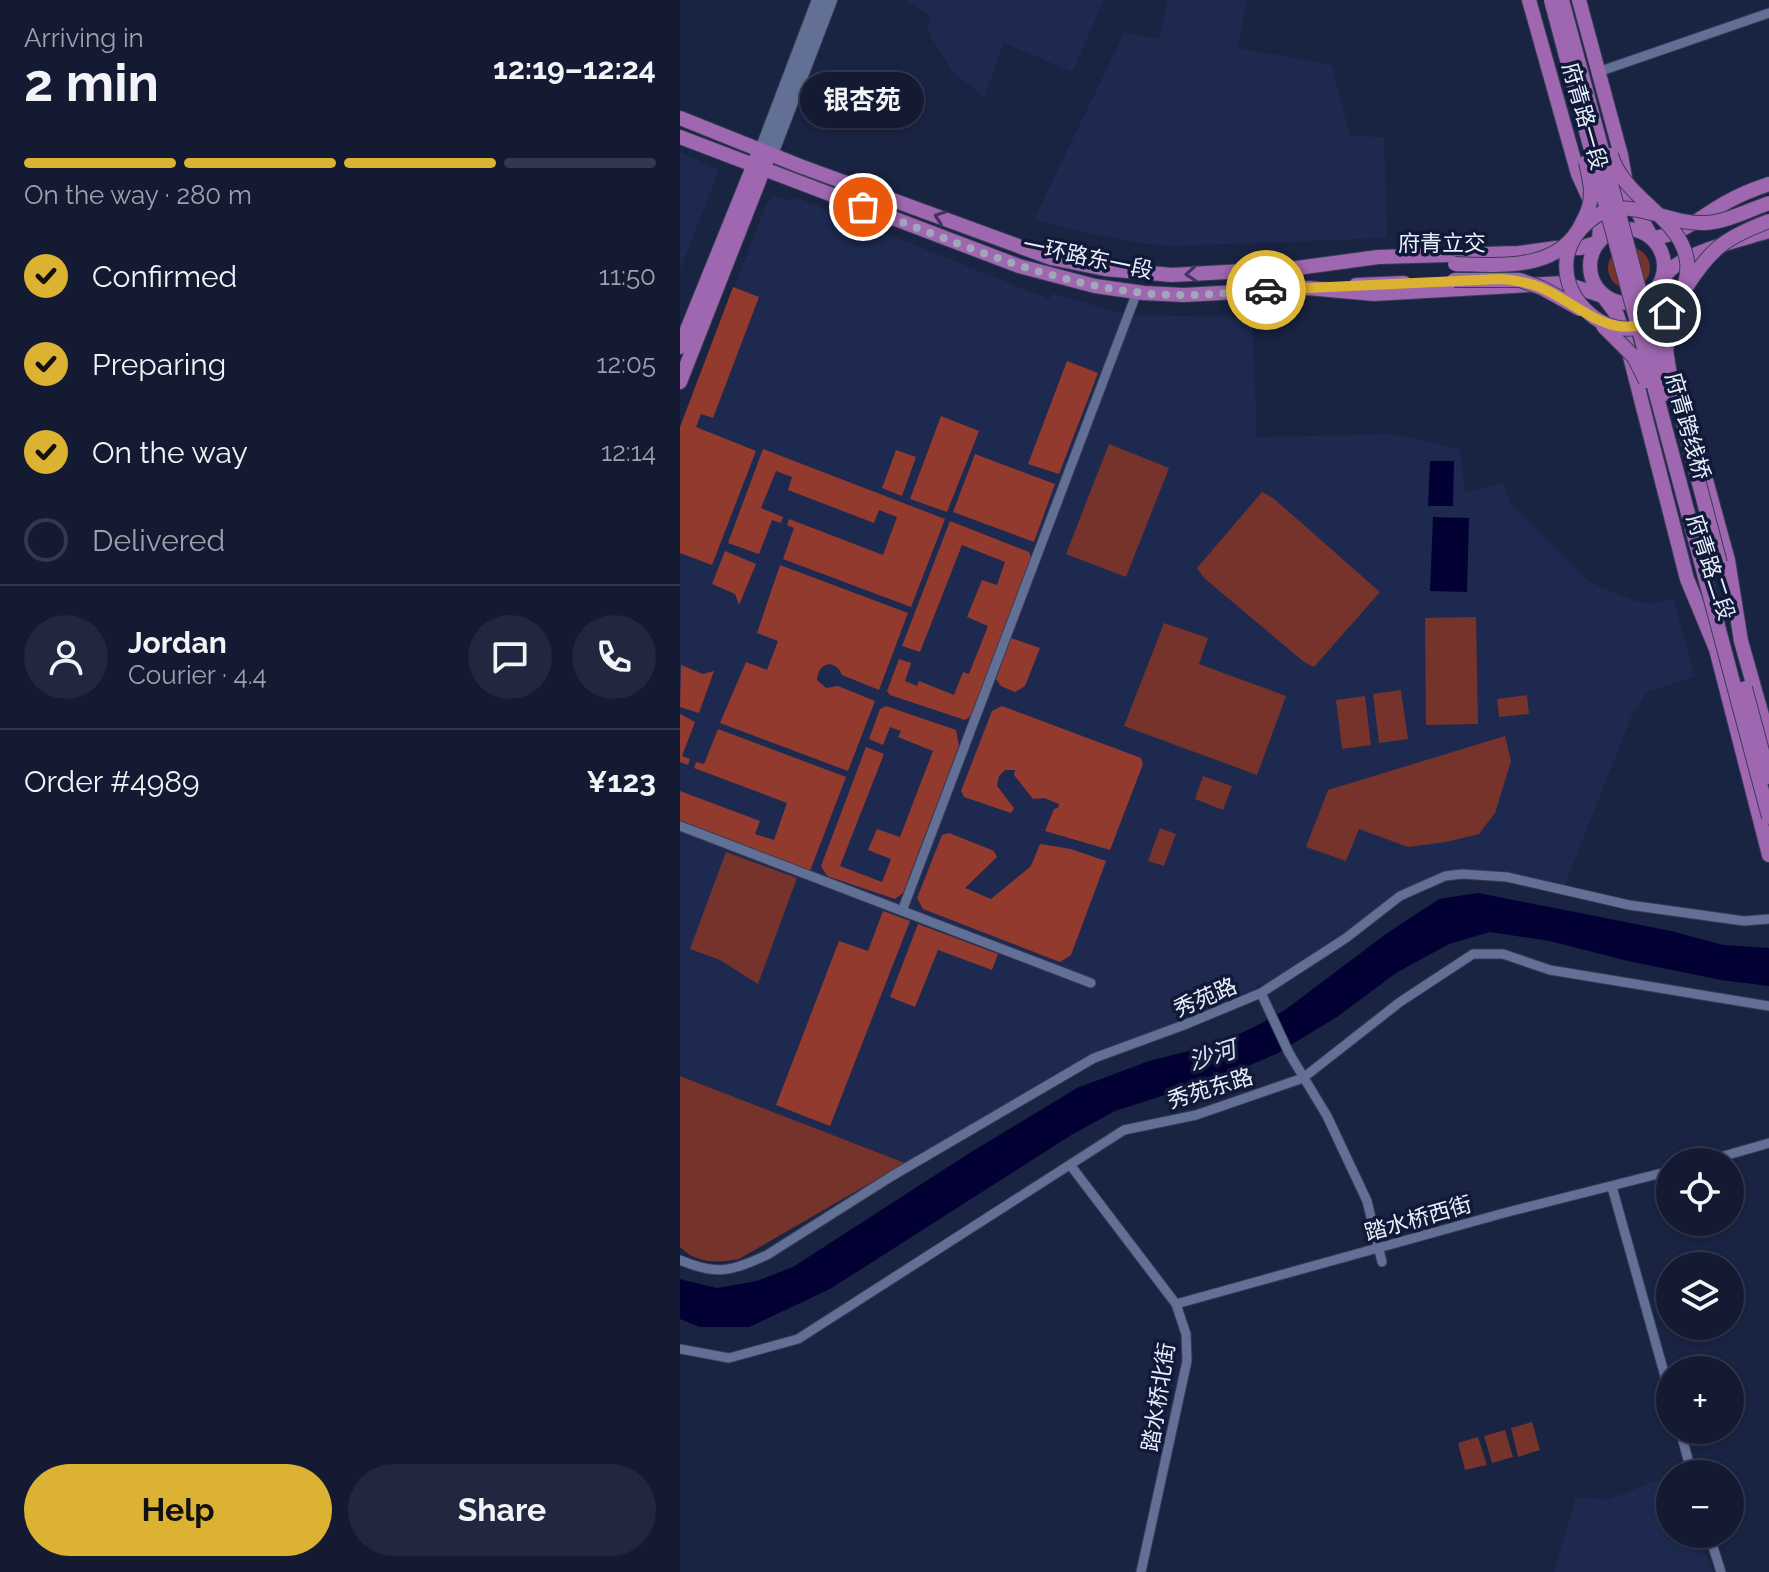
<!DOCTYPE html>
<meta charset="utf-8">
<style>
body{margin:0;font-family:Raleway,"Noto Sans SC",sans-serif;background:#20273e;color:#f1f3f6;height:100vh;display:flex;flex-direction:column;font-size:30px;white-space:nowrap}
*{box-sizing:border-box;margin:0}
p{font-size:26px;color:#9da1ac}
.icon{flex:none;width:44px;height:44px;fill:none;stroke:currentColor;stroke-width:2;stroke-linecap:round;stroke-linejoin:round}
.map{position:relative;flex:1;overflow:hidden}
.details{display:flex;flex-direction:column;background:#131a32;width:680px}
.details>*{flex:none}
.controls{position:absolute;left:976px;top:1148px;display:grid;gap:16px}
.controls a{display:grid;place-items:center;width:88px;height:88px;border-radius:50%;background:#131a32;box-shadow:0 2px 6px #0004,0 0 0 2px #32384d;font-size:40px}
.pin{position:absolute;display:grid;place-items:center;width:68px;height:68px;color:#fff;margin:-34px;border:4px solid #fff;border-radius:50%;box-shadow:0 2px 8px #0007}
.courier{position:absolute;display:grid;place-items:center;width:80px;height:80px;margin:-40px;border:6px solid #dcb233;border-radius:50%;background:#fff;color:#222;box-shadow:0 2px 10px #0007}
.bubble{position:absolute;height:56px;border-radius:28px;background:#131a32;box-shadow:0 2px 6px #0004,0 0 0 2px #32384d;font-size:26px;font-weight:700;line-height:56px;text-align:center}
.overview em{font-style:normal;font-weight:700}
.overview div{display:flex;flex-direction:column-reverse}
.overview{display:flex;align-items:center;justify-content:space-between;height:136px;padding:0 24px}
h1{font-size:52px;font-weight:700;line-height:60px}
.bar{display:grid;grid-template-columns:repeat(4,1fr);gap:12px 8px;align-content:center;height:96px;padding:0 24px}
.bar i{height:10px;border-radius:6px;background:#32384d}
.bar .active{background:#dcb233}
.bar p{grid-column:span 4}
.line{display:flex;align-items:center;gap:20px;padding:0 24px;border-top:2px solid #32384d}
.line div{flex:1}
.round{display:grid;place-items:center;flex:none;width:84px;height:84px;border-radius:42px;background:#20273e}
ol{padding:0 24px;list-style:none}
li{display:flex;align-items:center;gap:24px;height:88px}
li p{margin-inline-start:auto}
li .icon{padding:8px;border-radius:50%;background:#dcb233;color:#111;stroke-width:4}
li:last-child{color:#9da1ac}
li i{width:44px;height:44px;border:4px solid #32384d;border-radius:50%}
.primary-button{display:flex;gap:16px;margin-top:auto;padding:16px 24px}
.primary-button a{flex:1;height:92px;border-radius:48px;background:#dcb233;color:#111;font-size:32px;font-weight:700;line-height:92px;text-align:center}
.primary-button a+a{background:#20273e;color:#f1f3f6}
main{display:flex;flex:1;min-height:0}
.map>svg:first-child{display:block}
</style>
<main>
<section class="details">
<div class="overview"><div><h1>2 min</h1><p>Arriving in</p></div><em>12:19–12:24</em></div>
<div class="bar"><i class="active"></i><i class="active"></i><i class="active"></i><i></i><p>On the way · 280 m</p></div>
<ol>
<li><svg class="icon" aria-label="check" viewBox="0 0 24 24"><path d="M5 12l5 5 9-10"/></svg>Confirmed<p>11:50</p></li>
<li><svg class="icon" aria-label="check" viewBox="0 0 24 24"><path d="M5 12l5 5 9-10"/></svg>Preparing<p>12:05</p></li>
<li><svg class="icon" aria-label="check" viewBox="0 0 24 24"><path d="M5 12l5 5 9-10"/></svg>On the way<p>12:14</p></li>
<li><i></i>Delivered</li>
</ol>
<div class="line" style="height:144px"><a class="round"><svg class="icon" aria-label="person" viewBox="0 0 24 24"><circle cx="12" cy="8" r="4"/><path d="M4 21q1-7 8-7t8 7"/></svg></a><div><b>Jordan</b><p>Courier · 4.4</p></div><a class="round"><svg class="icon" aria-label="chat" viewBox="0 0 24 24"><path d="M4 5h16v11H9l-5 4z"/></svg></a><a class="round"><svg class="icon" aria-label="phone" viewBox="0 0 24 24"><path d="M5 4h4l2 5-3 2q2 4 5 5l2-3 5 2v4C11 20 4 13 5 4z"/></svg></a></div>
<div class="line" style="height:104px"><div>Order #4989</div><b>¥123</b></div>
<div class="primary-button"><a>Help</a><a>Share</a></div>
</section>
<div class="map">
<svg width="1089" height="1572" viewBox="0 0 1089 1572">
<rect width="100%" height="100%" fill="#192342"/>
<path fill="#1e294f" d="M 224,0 L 424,0 L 392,72 L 324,43 L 304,97 L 272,71 L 251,37 L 248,28 L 250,15 Z
M 488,0 L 567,0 L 558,48 L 652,65 L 670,136 L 704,137 L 707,238 L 494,246 L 466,244 L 402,232 L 354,219 L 444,33 L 479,39 Z
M 0,152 L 39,170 L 0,270 Z
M 95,196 L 113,201 L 115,197 L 369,299 L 372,293 L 448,315 L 572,317 L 577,437 L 712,434 L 780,449 L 785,493 L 823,482 L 830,503 L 909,582 L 958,602 L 972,604 L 993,598 L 1015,676 L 966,693 L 956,711 L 954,710 L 884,887 L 821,871 L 785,871 L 756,875 L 727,888 L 672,930 L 585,985 L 579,984 L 572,994 L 411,1055 L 225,1163 L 0,1076 L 0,427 L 86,205 Z
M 990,1475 L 990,1534 L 1023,1534 L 1023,1550 L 1033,1572 L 874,1572 L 896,1497 L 928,1500 Z"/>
<path fill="#75332b" d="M928 268a21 21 0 1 1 42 0a21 21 0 1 1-42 0Z
M 429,444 L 489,468 L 446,577 L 386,554 Z
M 582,492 L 593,498 L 700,592 L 634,667 L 624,662 L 524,578 L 517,568 Z
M 796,617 L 798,724 L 746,725 L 745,618 Z
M 484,623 L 528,638 L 519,664 L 606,696 L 577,775 L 444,726 Z
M 721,690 L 728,739 L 699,743 L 693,694 Z
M 847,695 L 849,714 L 819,717 L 817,699 Z
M 685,696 L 691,745 L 662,749 L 656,700 Z
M 825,736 L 831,761 L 815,813 L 799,834 L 766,842 L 728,847 L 679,829 L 666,861 L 626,847 L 648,790 Z
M 523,776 L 552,786 L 543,810 L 515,799 Z
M 480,828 L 496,834 L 484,866 L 468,861 Z
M 46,852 L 117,878 L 78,984 L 40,960 L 10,949 Z
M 0,1076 L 225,1163 L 59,1259 C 37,1263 17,1264 0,1247 Z
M 852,1422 L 860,1450 L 838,1457 L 831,1428 Z
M 825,1430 L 833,1457 L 812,1463 L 804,1436 Z
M 798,1437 L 807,1465 L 785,1470 L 778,1443 Z"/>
<path fill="#933a2f" d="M 53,287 L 79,297 L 33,418 L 21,414 L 16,427 L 76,451 L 32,565 L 0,553 L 0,427 Z
M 387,361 L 418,373 L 379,474 L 348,464 Z
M 261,416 L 299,431 L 267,512 L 230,499 Z
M 83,449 L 265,519 L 231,607 L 103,559 L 114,528 L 107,525 L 109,519 L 203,555 L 217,517 L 199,510 L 194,523 L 108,490 L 112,477 L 96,471 L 81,508 L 103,517 L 101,523 L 92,520 L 79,554 L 48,543 Z
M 216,450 L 236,457 L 222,496 L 202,488 Z
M 295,454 L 375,484 L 354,542 L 273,512 Z
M 270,521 L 349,552 L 352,559 L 292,715 L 285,720 L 210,695 L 207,691 L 219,659 L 231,663 L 225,681 L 237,686 L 239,681 L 274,695 L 283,672 L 289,674 L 308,626 L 287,617 L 302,580 L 317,585 L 325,562 L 282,545 L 240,652 L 222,646 Z
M 45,551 L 76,564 L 59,605 L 55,594 L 32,584 Z
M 100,565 L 228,613 L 199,690 L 162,675 C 156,658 138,662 137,680 L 146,688 L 158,686 L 195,701 L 168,771 L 40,723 L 66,662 L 87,670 L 98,641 L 77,633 Z
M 331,638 L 360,648 L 345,686 L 335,692 L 321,686 L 316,679 Z
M 1,665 L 23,674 L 34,671 L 19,713 L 0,707 Z
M 206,706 L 276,730 L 279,746 L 223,893 L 215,899 L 147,876 L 141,866 L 186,747 L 204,754 L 160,866 L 202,882 L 211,859 L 188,850 L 197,829 L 220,837 L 253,751 L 218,737 L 221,731 L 210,727 L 203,745 L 189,739 L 200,709 Z
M 322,706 L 461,758 L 463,764 L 430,850 L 365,831 L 374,809 L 378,808 L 379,804 L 364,798 L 353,799 L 334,775 L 335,770 L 325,770 L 319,776 L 317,786 L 334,808 L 331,813 L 284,797 L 281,791 L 312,711 Z
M 0,714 L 15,722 L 2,756 L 10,759 L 8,765 L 0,762 Z
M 38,729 L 166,777 L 130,871 L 0,822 L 0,791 L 80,821 L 75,834 L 94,840 L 107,803 L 14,768 L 16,762 L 24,764 Z
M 269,833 L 314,851 L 317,857 L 285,888 L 311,899 L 351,866 L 360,844 L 391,849 L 426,861 L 391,955 L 380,962 L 243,909 L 237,898 L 262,835 Z
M 203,911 L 230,921 L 150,1126 L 96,1105 L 159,941 L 188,951 Z
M 238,924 L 318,954 L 312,970 L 258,950 L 235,1007 L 210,997 Z"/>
<path fill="#030134" d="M 750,461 L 774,461 L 773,506 L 748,506 Z
M 753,517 L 789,518 L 787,592 L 750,591 Z
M 798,893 L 991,931 L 1043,945 L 1089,948 L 1089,986 L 1041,980 L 948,961 L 870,941 L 810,932 L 769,944 L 716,973 L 657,1017 L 596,1054 L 547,1075 L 435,1111 L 393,1134 L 150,1289 L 69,1327 L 20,1327 L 0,1319 L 0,1279 L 37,1288 L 77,1281 L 113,1267 L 288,1154 L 397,1088 L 469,1061 L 540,1043 L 580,1024 L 605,1010 L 706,934 L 759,899 Z"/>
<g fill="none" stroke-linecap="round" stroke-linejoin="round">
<defs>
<path id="minor" d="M 918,72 L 1089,13
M 0,826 L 411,983
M 222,911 L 457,292
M 581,993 L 609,1053 L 647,1116 L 687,1201 L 702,1262
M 1023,1162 L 1089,1143
M 391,1166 L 496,1304 L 506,1334 L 507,1361 L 461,1572
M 932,1187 L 990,1394
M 0,1260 C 37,1276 51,1271 87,1255 L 212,1176 L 414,1058 L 504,1025 L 581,993 L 666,938 L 720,896 L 765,876 L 782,874 L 827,877 L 949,905 L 1064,921 L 1089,919
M 496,1304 L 824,1213 L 990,1171
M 0,1349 L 49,1358 L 118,1339 L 444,1130 L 516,1115 L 623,1078 L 720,1002 L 793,954 L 823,954 L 870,970 L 1089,1006
M 1000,1430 L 1012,1474
M 1029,1534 L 1041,1572"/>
<path id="secondary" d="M 82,150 L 139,0
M 91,154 L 150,0"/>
<path id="primary" d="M 899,0 L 941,155 L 948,195 L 972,238 C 1003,235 1021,216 1047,202 C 1061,194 1074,189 1089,184
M 0,118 L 120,166 L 371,258 L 425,269 L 492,275 L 617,268 L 698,257 L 839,253 L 876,248 L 900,248 L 919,242 L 920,222 L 898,174 L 849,0
M 0,137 L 339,266 L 415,286 L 464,293 L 504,295 L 628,288 L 694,294 L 883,283 L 923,296 L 937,315 L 945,337 L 1007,579 L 1036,649 L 1089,855
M910 266a37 37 0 1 1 74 0a37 37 0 1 1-74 0Z
M 676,285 L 724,283
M 985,325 C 982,312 977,294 982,281 C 994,253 1061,240 1089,231
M 0,347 L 77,157
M 0,382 L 86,163
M 1003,396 L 1048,560 L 1061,641 L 1089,740"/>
</defs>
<use href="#minor" stroke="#373c56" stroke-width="11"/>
<use href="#secondary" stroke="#373c56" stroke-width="16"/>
<use href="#primary" stroke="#373c56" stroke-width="16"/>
<use href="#minor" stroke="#637095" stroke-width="9"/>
<use href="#secondary" stroke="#637095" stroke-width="14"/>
<use href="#primary" stroke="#9f67af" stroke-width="14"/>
<defs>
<path id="primary-bridge" d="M 871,0 L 1089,817
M 882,0 L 987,394
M 931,155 C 944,199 1001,217 1007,261 C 1009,277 1003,294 993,306 C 936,373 843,276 909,221 C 945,191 985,225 1025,223 C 1046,222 1069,210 1089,203
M 775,264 C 820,265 879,272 902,223 C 907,214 911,204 911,193 C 911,183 908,172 906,162
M 774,280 L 840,280 L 862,288 L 900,309
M 1007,286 C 1032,247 1047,237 1089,221
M 997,304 L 986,349 L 989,369 L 1040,563
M 923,326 L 954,357 L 966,381
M 1065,688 L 1089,777"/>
</defs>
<use href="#primary-bridge" stroke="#373c56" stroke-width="16" stroke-linecap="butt"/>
<use href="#primary-bridge" stroke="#9f67af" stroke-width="14"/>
</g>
<defs><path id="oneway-chevron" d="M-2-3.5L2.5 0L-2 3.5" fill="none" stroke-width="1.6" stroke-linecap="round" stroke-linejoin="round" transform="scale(2)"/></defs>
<g stroke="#423462">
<use href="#oneway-chevron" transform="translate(260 217) rotate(-160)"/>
<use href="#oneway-chevron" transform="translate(511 274) rotate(176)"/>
</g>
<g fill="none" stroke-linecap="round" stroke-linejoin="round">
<path stroke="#a0a7ba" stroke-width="8" stroke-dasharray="0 14.4" d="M 183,207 C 274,241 365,283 463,293 C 504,298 545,293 586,290"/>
<path stroke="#dcb233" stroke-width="10" d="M 586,290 L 820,279 C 835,280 848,282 862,288 C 909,310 934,347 987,313"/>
</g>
<g text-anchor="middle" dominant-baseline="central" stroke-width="7" stroke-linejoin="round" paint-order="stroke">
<g font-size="22" fill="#e9eefb" stroke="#101938">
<text transform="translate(905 116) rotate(74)">府青路一段</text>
<text x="762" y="243">府青立交</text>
<text transform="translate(408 257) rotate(12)">一环路东一段</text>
<text transform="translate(1008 426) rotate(74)">府青跨线桥</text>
<text transform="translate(1031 567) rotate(72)">府青路二段</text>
<text transform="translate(525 997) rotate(-23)">秀苑路</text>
<text transform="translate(530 1088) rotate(-17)">秀苑东路</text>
<text transform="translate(738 1218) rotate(-16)">踏水桥西街</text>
<text transform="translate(478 1397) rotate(-81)">踏水桥北街</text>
</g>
<g font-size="24" font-style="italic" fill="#d9e1f6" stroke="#101938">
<text transform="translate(532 1055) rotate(-17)">沙河</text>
</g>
</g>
</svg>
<div class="controls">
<a><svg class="icon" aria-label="locate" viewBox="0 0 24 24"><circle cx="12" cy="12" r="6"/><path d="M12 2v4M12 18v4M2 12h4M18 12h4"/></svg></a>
<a><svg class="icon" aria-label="layers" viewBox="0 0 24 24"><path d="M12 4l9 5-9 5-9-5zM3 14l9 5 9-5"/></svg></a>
<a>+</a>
<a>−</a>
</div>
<div class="pin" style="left:183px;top:207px;background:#ea580c"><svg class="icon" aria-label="bag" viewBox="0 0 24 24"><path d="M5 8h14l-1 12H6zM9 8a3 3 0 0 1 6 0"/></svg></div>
<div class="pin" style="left:987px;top:313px;background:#1f2937"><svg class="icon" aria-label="home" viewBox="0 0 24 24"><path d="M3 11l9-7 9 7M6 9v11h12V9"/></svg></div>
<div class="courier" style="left:586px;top:290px"><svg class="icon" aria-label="car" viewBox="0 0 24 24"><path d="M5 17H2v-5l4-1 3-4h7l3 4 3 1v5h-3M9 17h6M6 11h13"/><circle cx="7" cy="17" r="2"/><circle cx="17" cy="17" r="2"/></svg></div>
<div class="bubble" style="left:120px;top:72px;width:124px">银杏苑</div>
</div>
</main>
